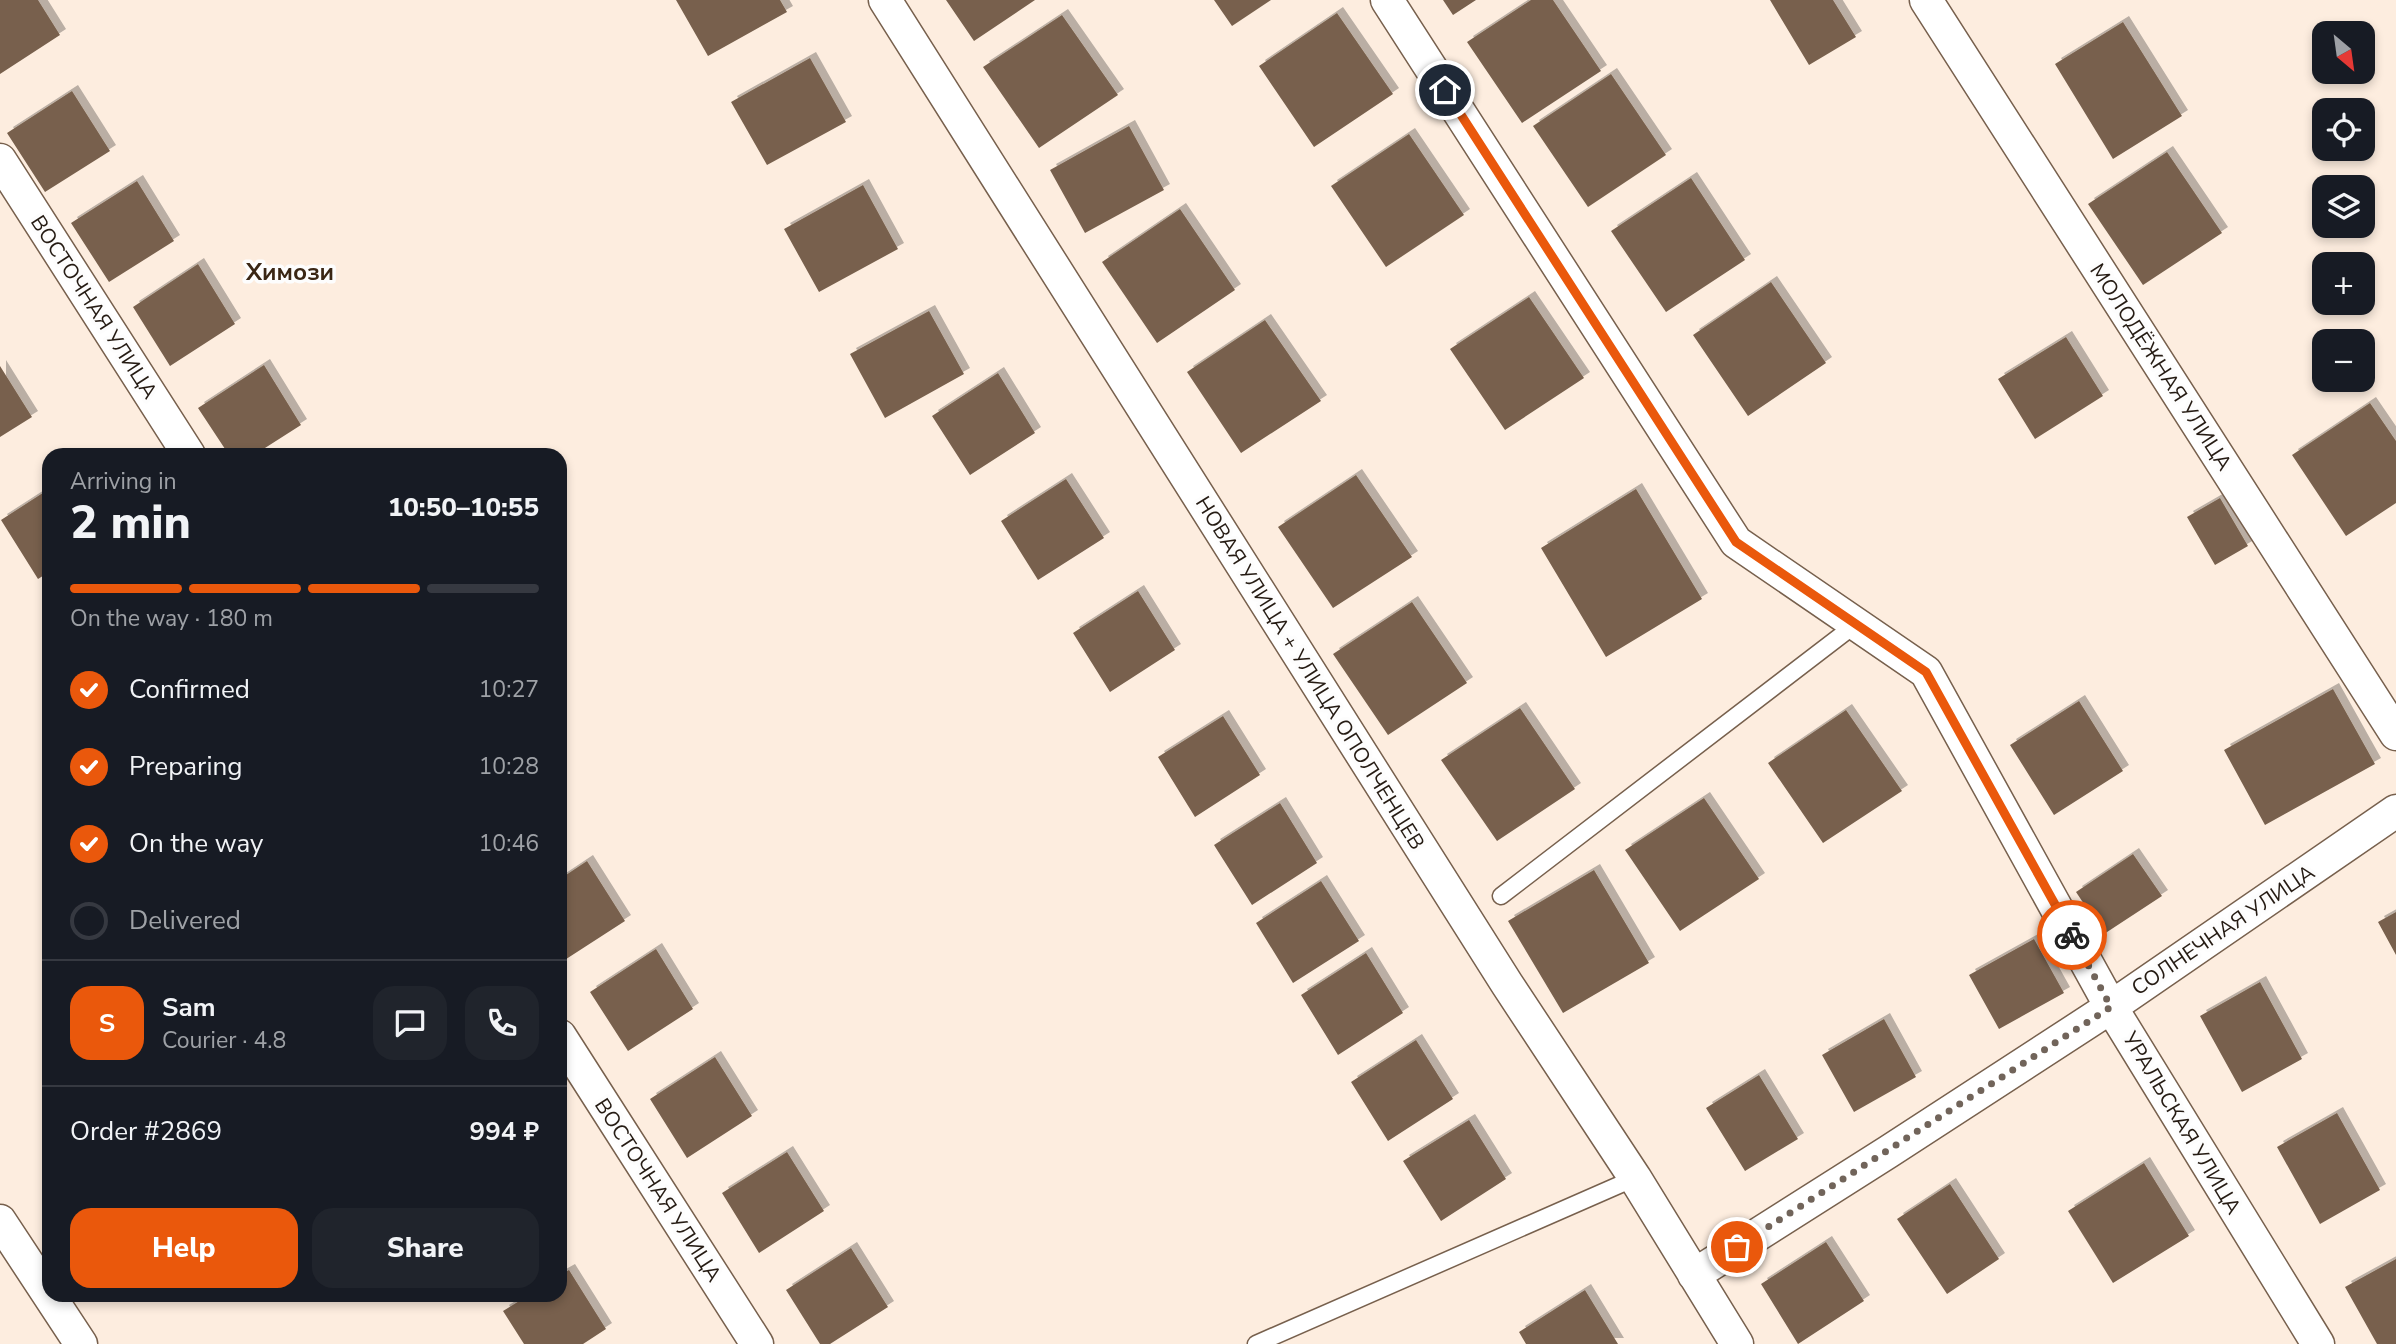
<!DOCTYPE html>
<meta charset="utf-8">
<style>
body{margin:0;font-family:"Nunito Sans",sans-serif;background:#20242c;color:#f1f3f6;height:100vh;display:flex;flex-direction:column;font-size:26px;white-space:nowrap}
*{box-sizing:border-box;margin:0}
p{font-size:23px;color:#9ea1a6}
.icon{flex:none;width:38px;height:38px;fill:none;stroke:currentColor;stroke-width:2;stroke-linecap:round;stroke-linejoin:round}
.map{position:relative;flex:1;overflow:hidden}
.sheet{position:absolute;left:42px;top:448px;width:525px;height:854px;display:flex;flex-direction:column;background:#171b24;border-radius:21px;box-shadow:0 4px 10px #0003}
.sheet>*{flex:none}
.needle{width:46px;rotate:151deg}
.buttons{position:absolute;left:2312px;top:21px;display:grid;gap:14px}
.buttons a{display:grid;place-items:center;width:63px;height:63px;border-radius:14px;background:#171b24;box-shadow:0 4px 10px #0003;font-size:35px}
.pin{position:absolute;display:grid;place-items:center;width:60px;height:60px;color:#fff;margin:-30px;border:4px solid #fff;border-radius:50%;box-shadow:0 2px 7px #0007}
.courier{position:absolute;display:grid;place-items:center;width:70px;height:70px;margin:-35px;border:5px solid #ea580c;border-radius:50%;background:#fff;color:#222;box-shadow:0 2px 9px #0007}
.head em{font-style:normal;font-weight:800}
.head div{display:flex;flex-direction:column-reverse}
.head{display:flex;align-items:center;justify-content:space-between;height:119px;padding:0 28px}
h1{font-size:46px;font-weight:800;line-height:52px}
.bar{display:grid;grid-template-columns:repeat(4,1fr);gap:10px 7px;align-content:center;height:84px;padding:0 28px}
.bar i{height:9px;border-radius:5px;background:#363941}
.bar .active{background:#ea580c}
.bar p{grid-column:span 4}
.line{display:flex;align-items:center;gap:18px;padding:0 28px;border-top:2px solid #363941}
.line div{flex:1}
.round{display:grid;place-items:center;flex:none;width:74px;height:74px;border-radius:21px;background:#20242c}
ol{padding:0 28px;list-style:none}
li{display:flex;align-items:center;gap:21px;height:77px}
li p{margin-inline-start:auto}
li .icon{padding:7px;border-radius:50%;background:#ea580c;color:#fff;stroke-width:4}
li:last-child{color:#9ea1a6}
li i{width:38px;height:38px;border:4px solid #363941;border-radius:50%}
.primary-button{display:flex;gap:14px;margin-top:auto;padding:14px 28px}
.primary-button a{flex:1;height:80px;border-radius:21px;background:#ea580c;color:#fff;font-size:28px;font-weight:800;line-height:80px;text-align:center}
.primary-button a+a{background:#20242c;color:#f1f3f6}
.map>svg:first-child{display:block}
</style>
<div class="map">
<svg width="2396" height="1344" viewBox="0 0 2396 1344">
<defs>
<filter id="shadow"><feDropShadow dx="6" dy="-6" stdDeviation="0" flood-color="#0004"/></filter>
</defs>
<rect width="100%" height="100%" fill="#fdeddf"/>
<path fill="#78614d" filter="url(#shadow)" d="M 0,0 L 38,0 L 60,35 L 0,74 Z
M 676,0 L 780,0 L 787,12 L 708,56 Z
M 946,0 L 1035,0 L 974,41 Z
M 1214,0 L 1271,0 L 1232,26 Z
M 1443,0 L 1476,0 L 1453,15 Z
M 1531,0 L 1553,0 L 1601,71 L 1522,123 L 1467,42 Z
M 1770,0 L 1833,0 L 1856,37 L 1809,65 Z
M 1337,13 L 1393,94 L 1314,147 L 1259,66 Z
M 1062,15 L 1118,95 L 1039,148 L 983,67 Z
M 2123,22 L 2182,116 L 2113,159 L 2055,64 Z
M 810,58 L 846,122 L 767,165 L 731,102 Z
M 1611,74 L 1666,155 L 1588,207 L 1533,126 Z
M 72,91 L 110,151 L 45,192 L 7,133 Z
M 1129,126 L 1164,190 L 1085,233 L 1050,170 Z
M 1409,134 L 1464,215 L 1386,267 L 1331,186 Z
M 2167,152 L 2222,233 L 2143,285 L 2088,204 Z
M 1691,178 L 1745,260 L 1666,312 L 1611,231 Z
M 137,181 L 174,241 L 109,282 L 71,223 Z
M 863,185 L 898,249 L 819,292 L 784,229 Z
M 1180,209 L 1235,290 L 1157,343 L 1102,262 Z
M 198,264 L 235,324 L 170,366 L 133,307 Z
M 1771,282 L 1826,363 L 1748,416 L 1693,335 Z
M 1529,297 L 1584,378 L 1505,430 L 1450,349 Z
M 929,311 L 964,374 L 885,418 L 850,354 Z
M 1265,320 L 1321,401 L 1241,453 L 1187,372 Z
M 2066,337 L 2103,396 L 2035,439 L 1998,379 Z
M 264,365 L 301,425 L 254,455 L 229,455 L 198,408 Z
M 0,366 L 32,417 L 0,437 Z
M 998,373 L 1035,433 L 970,475 L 932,416 Z
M 2370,403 L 2396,441 L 2396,503 L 2346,536 L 2292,455 Z
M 1356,475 L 1412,557 L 1333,608 L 1278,527 Z
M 1066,479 L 1104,538 L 1038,580 L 1001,521 Z
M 49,489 L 49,572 L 38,579 L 1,520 Z
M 1636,489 L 1702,599 L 1606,657 L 1541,548 Z
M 2220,498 L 2248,546 L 2215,565 L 2187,517 Z
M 1138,591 L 1175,650 L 1110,692 L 1073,633 Z
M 1412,602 L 1467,683 L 1388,735 L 1333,654 Z
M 2333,689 L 2375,764 L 2265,825 L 2224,750 Z
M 2079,701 L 2123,771 L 2054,815 L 2010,745 Z
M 1520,708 L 1575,789 L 1497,841 L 1441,760 Z
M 1846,710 L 1902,791 L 1823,843 L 1768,763 Z
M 1223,716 L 1260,775 L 1195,817 L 1158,757 Z
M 1704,798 L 1759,879 L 1680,931 L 1625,850 Z
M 1280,803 L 1317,863 L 1252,905 L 1214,845 Z
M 2133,854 L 2162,896 L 2104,934 L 2076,892 Z
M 587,861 L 625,921 L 560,963 L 560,879 Z
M 1594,870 L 1649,963 L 1563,1013 L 1508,921 Z
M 1321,881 L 1359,941 L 1293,983 L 1256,923 Z
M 2396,912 L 2396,955 L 2378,922 Z
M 2034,939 L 2064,993 L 1999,1029 L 1969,975 Z
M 656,949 L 693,1009 L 628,1051 L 590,992 Z
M 1366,953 L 1403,1013 L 1338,1055 L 1301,995 Z
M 2260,982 L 2302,1059 L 2242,1092 L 2200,1016 Z
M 1884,1019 L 1916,1077 L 1854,1112 L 1822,1055 Z
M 1416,1040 L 1453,1099 L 1388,1141 L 1351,1082 Z
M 715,1057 L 752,1116 L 687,1158 L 650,1099 Z
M 1759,1075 L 1798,1139 L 1745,1171 L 1706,1108 Z
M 2337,1113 L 2380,1190 L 2320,1224 L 2277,1147 Z
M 1469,1120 L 1506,1179 L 1441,1221 L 1403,1161 Z
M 787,1152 L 824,1211 L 759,1253 L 722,1193 Z
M 2144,1163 L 2189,1236 L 2113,1283 L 2068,1211 Z
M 1950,1184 L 1999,1259 L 1947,1294 L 1897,1219 Z
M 1826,1242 L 1864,1301 L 1798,1344 L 1761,1284 Z
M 851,1248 L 888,1307 L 830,1344 L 820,1344 L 786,1290 Z
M 2396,1259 L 2396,1344 L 2377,1344 L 2345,1287 Z
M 569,1270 L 606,1329 L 583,1344 L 524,1344 L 503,1311 L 529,1295 L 560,1295 L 560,1275 Z
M 1585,1290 L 1618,1344 L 1526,1344 L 1519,1332 Z"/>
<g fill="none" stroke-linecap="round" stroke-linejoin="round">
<defs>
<path id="service" d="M 1501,896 L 1856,624
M 1256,1344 L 1635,1178"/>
<path id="minor" d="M 885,0 L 1507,984 L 1635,1178 L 1737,1344
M 1387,0 L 1736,542 L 1926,672 L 2111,1007 L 2318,1344
M 1926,0 L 2396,734
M 0,160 L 189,455
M 560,1036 L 757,1344
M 0,1221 L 81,1344
M 1694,1275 L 1888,1152 L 2111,1007 L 2396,811"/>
</defs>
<use href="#service" stroke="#77604d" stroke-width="19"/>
<use href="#minor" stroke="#77604d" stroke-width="35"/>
<use href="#service" stroke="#fff" stroke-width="16"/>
<use href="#minor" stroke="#fff" stroke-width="32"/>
</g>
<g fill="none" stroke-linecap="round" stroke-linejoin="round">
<path stroke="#71645a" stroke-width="7" stroke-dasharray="0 12.6" d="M 1737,1247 L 2111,1007 L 2072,935"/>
<path stroke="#ea580c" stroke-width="9" d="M 1445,90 L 1736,542 L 1926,672 L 2072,935"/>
</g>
<g text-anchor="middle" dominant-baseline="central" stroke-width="7" stroke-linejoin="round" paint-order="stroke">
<g font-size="21" fill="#251b13" stroke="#fdfdfd">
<text transform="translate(94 307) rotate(57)">ВОСТОЧНАЯ УЛИЦА</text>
<text transform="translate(2161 367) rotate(57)">МОЛОДЁЖНАЯ УЛИЦА</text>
<text transform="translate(1310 673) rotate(58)">НОВАЯ УЛИЦА + УЛИЦА ОПОЛЧЕНЦЕВ</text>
<text transform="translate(2223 930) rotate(-34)">СОЛНЕЧНАЯ УЛИЦА</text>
<text transform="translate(2182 1123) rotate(59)">УРАЛЬСКАЯ УЛИЦА</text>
<text transform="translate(658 1190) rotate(57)">ВОСТОЧНАЯ УЛИЦА</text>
</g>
<g font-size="24" font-weight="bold" fill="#3a2614" stroke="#fdfdfd">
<text x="290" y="272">Химози</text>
</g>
</g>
</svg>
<div class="buttons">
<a><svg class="needle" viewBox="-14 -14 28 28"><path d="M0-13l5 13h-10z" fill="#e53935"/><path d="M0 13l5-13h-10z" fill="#9ea1a6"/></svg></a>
<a><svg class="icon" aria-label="locate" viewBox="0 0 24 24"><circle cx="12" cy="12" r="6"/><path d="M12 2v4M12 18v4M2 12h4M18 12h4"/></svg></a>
<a><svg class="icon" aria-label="layers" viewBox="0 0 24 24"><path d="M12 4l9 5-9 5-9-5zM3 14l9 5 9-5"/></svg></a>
<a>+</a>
<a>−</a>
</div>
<div class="pin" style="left:1737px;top:1247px;background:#ea580c"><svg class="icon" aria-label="bag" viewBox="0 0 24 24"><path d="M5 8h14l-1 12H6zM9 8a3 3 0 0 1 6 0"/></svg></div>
<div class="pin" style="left:1445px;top:90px;background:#1f2937"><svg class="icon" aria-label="home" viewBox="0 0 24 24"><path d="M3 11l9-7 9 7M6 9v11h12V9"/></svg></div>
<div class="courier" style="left:2072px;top:935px"><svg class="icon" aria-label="bike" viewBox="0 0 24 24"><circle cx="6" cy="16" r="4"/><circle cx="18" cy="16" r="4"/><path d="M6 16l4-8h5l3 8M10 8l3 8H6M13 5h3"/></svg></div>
<section class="sheet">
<div class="head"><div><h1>2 min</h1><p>Arriving in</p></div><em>10:50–10:55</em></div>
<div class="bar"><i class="active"></i><i class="active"></i><i class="active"></i><i></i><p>On the way · 180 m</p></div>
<ol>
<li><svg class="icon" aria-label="check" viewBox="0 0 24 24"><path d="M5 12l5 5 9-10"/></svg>Confirmed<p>10:27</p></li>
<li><svg class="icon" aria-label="check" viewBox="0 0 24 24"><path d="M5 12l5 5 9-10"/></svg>Preparing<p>10:28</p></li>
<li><svg class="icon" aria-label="check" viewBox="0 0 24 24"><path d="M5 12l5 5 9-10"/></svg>On the way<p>10:46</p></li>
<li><i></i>Delivered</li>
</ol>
<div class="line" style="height:126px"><b class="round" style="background:#ea580c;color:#fff">S</b><div><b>Sam</b><p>Courier · 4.8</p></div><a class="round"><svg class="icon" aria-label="chat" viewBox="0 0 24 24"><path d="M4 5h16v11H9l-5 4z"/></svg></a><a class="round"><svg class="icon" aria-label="phone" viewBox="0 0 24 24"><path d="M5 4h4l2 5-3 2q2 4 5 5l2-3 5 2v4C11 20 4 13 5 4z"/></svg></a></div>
<div class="line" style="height:91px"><div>Order #2869</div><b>994 ₽</b></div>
<div class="primary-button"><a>Help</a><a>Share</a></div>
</section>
</div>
